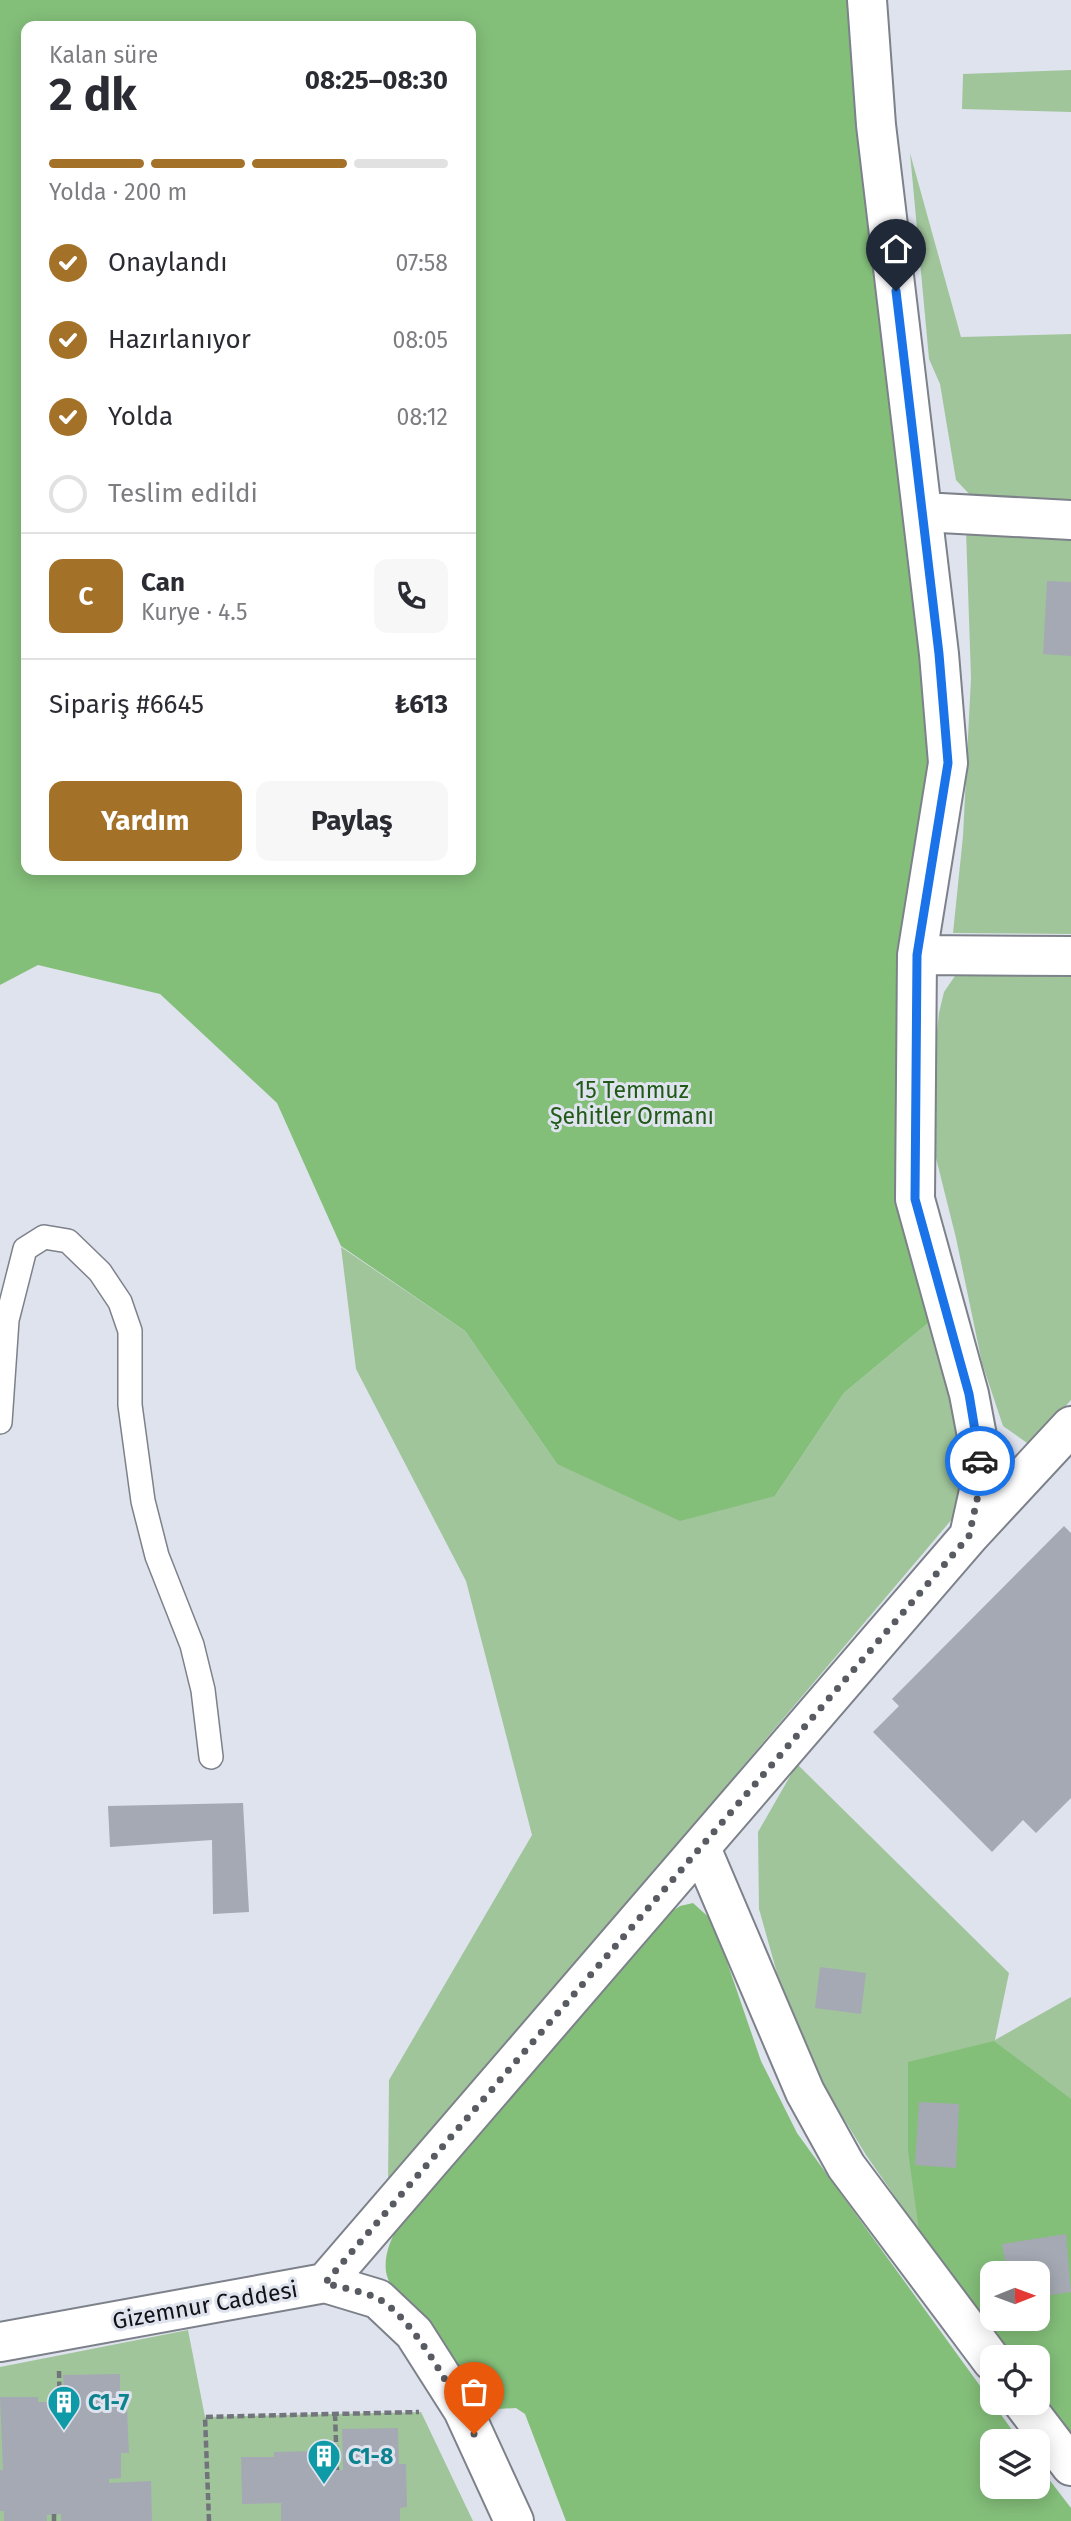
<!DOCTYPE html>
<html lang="tr">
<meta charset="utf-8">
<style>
body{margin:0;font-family:"Fira Sans",sans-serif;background:#f7f7f7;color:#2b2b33;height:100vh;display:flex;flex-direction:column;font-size:26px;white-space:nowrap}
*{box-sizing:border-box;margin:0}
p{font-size:23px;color:#7c7c81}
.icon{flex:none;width:38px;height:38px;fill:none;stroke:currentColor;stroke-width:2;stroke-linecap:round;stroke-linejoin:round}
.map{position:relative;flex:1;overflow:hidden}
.details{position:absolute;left:21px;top:21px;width:455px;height:854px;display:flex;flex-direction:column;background:#fff;border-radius:14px;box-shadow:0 4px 18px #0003}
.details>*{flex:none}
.needle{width:46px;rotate:89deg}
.buttons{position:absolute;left:980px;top:2261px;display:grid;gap:14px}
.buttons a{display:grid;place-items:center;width:70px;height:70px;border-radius:14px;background:#fff;box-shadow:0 4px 18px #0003;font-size:35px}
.pin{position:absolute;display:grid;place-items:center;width:60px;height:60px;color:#fff;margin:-72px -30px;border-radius:50% 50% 50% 0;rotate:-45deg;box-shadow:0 0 7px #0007}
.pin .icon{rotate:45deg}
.courier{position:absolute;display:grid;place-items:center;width:70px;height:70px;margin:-35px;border:5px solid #1a73e8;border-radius:50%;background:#fff;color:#222;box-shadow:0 2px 9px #0007}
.headline em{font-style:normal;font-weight:700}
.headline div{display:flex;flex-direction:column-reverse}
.headline{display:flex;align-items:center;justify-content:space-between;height:119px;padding:0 28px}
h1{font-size:46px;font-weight:700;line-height:52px}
.bar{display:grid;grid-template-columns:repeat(4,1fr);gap:10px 7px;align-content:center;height:84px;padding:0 28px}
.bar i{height:9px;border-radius:5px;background:#e1e1e2}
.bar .on{background:#a47128}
.bar p{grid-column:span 4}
.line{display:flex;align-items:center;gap:18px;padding:0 28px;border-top:2px solid #e1e1e2}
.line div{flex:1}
.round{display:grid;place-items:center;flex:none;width:74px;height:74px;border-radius:14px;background:#f7f7f7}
ol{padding:0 28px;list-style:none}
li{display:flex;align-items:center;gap:21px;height:77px}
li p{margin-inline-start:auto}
li .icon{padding:7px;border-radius:50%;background:#a47128;color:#fff;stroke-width:4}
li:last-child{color:#7c7c81}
li i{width:38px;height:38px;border:4px solid #e1e1e2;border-radius:50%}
.button{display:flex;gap:14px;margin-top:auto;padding:14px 28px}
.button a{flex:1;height:80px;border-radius:14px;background:#a47128;color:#fff;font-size:28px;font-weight:700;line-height:80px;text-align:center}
.button a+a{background:#f7f7f7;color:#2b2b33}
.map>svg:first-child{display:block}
</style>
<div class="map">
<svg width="1071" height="2521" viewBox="0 0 1071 2521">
<rect width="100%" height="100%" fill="#dfe3ee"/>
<path fill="#a1c59b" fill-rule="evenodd" d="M 1071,70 L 1071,112 L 962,109 L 963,74 Z
M 910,153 L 961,337 L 1071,334 L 1071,503 L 973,498 L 956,480 L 940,384 L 929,359 Z
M 966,530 L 1071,536 L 1071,934 L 953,933 L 963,836 L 971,678 Z
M 957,973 L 1071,975 L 1071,1400 L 1030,1445 L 1003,1426 L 982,1363 L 956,1238 L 935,1154 L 931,1087 L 939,1013 L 944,992 Z
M 341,1247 L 465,1331 L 557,1464 L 775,1496 L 844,1393 L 945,1309 L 980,1486 L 388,2186 L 389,2080 L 532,1835 L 466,1581 L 356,1369 Z
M 797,1764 L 1009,1973 L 995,2040 L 1071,1997 L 1071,2433 L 1038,2389 L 1038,2357 L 1014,2357 L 919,2231 L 866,2155 L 822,2083 L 777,1973 L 759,1909 L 758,1832 ZM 992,2273 L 1038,2273 L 1038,2319 L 992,2319 Z
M 188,2330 L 205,2417 L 421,2412 L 473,2521 L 0,2521 L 0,2367 Z"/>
<path fill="#84bf7a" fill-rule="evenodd" d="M 0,0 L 865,0 L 939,654 L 915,1199 L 945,1309 L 844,1393 L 775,1496 L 680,1521 L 557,1464 L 465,1331 L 341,1246 L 277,1103 L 160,994 L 38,965 L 0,985 ZM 26,26 L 471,26 L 471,870 L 26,870 Z
M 693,1903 L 713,1921 L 761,2061 L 797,2133 L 1020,2441 L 992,2441 L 992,2487 L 1038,2487 L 1038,2465 L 1071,2508 L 1071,2521 L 566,2521 L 525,2414 L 516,2408 L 481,2410 C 469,2385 457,2361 440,2340 C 425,2320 391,2298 386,2272 C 384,2255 390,2241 398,2226 L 665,1916 L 680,1906 Z
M 994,2041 L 1071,2099 L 1071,2433 L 1038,2389 L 1038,2357 L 1014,2357 L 919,2231 L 908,2151 L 908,2062 ZM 992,2273 L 1038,2273 L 1038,2319 L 992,2319 Z"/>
<path fill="#a5a9b3" d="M 1047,581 L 1071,582 L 1071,656 L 1043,654 Z
M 1064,1526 L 1071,1533 L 1071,1798 L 1036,1833 L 1023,1820 L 992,1852 L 873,1732 L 899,1706 L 892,1699 Z
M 243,1803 L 249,1912 L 213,1914 L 212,1840 L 110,1847 L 108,1806 Z
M 820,1967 L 866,1973 L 861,2014 L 815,2008 Z
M 919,2102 L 959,2104 L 956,2168 L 915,2165 Z
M 1066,2234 L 1071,2292 L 1038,2297 L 1038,2273 L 1007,2273 L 1002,2244 Z
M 120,2374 L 120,2410 L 127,2409 L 129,2453 L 121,2453 L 121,2478 L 109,2479 L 109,2483 L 151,2481 L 152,2521 L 61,2521 L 61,2514 L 47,2515 L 47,2521 L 4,2521 L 4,2511 L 0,2511 L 0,2470 L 3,2470 L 0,2397 L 38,2397 L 38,2402 L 54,2402 L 54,2416 L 65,2415 L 63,2375 Z
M 398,2428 L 399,2464 L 406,2464 L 407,2507 L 400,2508 L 400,2521 L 281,2521 L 281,2503 L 242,2504 L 241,2457 L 274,2457 L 274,2452 L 316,2451 L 316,2456 L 332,2456 L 332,2470 L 343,2470 L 342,2429 Z"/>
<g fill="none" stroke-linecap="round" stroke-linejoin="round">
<defs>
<path id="service" d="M 0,1422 L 7,1320 L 25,1249 L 44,1237 L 68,1241 L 100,1272 L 120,1302 L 130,1331 L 130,1405 L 143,1501 L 157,1556 L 192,1645 L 203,1690 L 211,1757"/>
<path id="minor" d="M 867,0 L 876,125 L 939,654 L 948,763 L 917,955 L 915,1199 L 969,1394 L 980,1452 L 980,1486 L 969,1536
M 922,512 L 1071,520
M 917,955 L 1071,956
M 701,1848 L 805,2092 L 846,2166 L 992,2361
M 325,2283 L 378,2299 L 414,2333 L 463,2410 L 514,2521
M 0,2342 L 325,2283 L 969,1536 L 1071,1426
M 1023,2403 L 1071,2466"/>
</defs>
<use href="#service" stroke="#7d818a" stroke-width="26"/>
<use href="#minor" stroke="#7d818a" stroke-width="42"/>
<path stroke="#71747b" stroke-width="4.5" stroke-dasharray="7 3.5" stroke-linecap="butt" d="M 59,2371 L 60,2415
M 335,2414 L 337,2470
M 54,2514 L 54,2521
M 209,2521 L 205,2417 L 419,2412"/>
<use href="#service" stroke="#fff" stroke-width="23"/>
<use href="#minor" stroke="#fff" stroke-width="38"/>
</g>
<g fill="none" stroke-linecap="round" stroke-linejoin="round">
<path stroke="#595b62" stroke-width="7" stroke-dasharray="0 12.6" d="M 474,2434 C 456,2397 414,2317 377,2298 C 362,2291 342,2288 325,2283 L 969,1536 L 980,1486 L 980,1461"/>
<path stroke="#1a73e8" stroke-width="9" d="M 896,291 L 939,654 L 948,763 L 917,955 L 915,1199 L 969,1394 L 980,1461"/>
</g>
<defs>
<symbol id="building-pin" viewBox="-11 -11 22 30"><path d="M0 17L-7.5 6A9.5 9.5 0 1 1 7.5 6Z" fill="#0f9aa8" stroke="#dfe3ee"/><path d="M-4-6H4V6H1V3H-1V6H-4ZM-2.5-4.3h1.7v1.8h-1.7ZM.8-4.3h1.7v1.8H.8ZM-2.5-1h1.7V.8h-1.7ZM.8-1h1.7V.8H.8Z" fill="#fff"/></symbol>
</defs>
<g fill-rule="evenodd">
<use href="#building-pin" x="45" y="2383" width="38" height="52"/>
<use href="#building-pin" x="305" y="2437" width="38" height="52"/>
</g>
<g text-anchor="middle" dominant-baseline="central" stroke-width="6" stroke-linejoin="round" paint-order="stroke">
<g font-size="23" fill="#215a17" stroke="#dfe3ee">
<text x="632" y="1090">15 Temmuz<tspan x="632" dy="26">Şehitler Ormanı</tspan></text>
</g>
<g font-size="23" fill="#111216" stroke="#dfe3ee">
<text transform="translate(205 2305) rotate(-10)">Gizemnur Caddesi</text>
</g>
<g font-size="23" font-weight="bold" fill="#0d838f" stroke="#dfe3ee" text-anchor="start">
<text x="88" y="2402">C1-7</text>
<text x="348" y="2456">C1-8</text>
</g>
</g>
</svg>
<div class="buttons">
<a><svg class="needle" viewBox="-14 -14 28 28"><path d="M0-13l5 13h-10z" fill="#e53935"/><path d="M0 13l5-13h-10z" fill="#7c7c81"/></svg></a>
<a><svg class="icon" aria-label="locate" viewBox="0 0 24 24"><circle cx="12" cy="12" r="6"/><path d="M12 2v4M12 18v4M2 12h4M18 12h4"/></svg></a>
<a><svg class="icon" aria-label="layers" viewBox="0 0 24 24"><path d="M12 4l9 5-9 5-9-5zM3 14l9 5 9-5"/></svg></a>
</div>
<div class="pin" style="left:474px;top:2434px;background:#ea580c"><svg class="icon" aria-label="bag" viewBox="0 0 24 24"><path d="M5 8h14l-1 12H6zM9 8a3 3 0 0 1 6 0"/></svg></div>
<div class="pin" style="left:896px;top:291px;background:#1f2937"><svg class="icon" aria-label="home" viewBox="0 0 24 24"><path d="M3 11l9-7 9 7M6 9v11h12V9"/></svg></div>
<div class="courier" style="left:980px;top:1461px"><svg class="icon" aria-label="car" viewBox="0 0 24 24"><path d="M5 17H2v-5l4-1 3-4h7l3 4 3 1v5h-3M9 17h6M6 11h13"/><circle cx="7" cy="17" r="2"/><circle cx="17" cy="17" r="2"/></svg></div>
<section class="details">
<div class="headline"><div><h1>2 dk</h1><p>Kalan süre</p></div><em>08:25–08:30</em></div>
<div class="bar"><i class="on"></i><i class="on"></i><i class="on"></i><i></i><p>Yolda · 200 m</p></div>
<ol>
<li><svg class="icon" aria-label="check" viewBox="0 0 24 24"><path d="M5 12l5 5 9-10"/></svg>Onaylandı<p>07:58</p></li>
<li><svg class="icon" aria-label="check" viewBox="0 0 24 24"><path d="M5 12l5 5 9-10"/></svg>Hazırlanıyor<p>08:05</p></li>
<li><svg class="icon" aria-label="check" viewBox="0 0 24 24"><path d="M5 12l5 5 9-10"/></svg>Yolda<p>08:12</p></li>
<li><i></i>Teslim edildi</li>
</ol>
<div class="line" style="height:126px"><b class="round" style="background:#a47128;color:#fff">C</b><div><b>Can</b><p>Kurye · 4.5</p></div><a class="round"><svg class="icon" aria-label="phone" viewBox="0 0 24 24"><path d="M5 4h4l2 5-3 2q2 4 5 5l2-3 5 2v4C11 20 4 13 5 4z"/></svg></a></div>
<div class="line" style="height:91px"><div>Sipariş #6645</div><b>₺613</b></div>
<div class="button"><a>Yardım</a><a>Paylaş</a></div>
</section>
</div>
